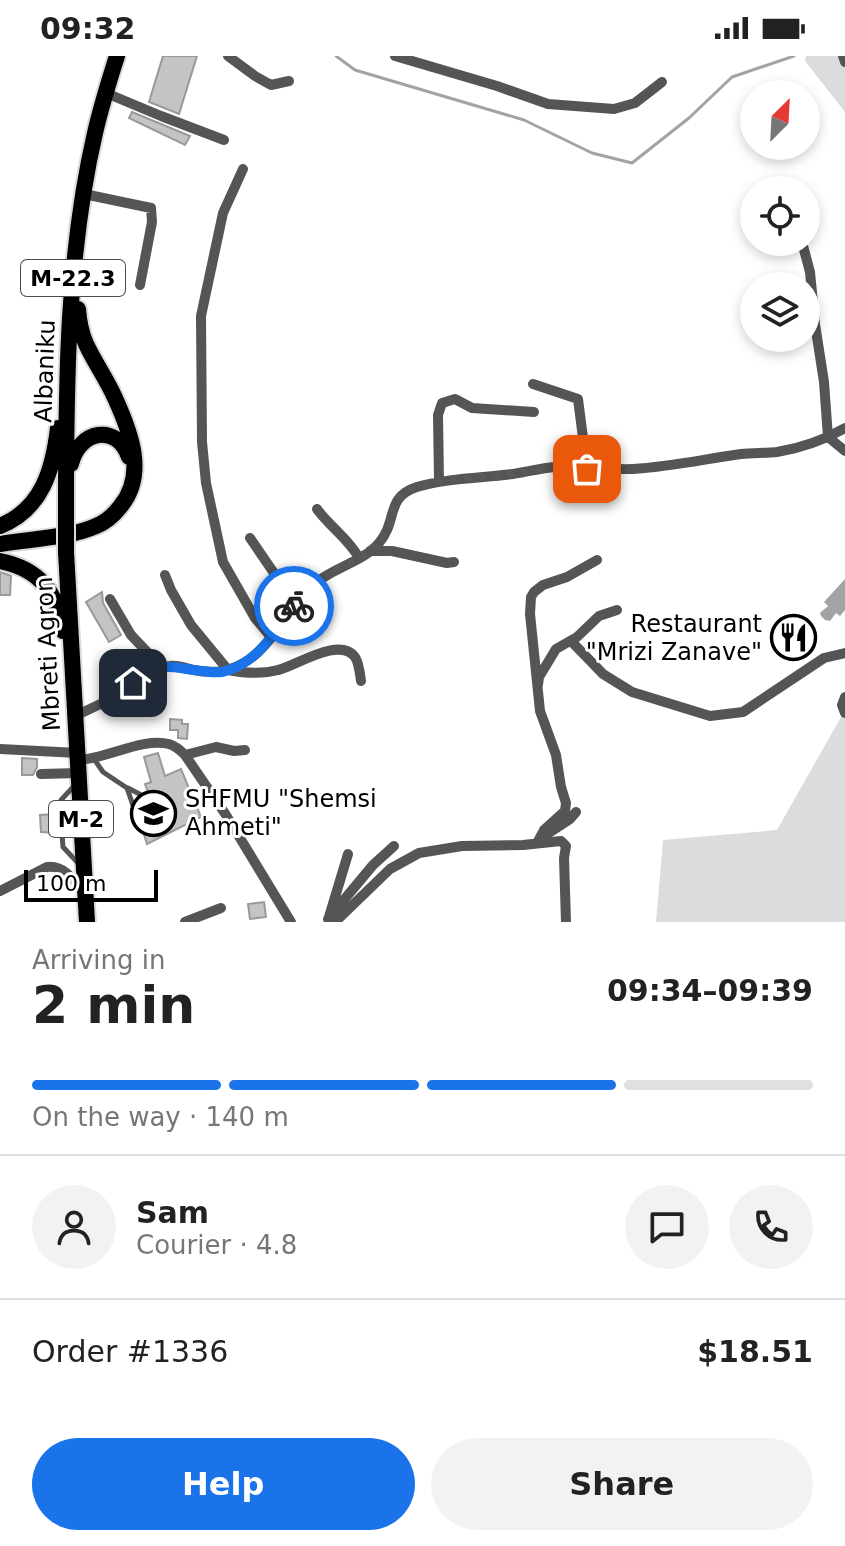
<!DOCTYPE html>
<meta charset="utf-8">
<style>
body{margin:0;font-family:"DejaVu Sans",sans-serif;background:#f2f2f2;color:#222;height:100vh;display:flex;flex-direction:column;font-size:30px;white-space:nowrap}
*{box-sizing:border-box;margin:0}
p{font-size:26px;color:#767676}
.icon{flex:none;width:44px;height:44px;fill:none;stroke:currentColor;stroke-width:2;stroke-linecap:round;stroke-linejoin:round}
.map{position:relative;height:866px;overflow:hidden}
.panel{display:flex;flex-direction:column;background:#fff;flex:1}
.panel>*{flex:none}
.needle{width:52px;rotate:24deg}
.tools{position:absolute;left:740px;top:24px;display:grid;gap:16px}
.tools a{display:grid;place-items:center;width:80px;height:80px;border-radius:50%;background:#fff;box-shadow:0 4px 12px #0003;font-size:40px}
.scale{position:absolute;left:24px;bottom:20px;width:134px;box-sizing:border-box;padding-left:8px;border:4px solid #000;border-top:0;font-size:22px;line-height:28px;white-space:nowrap;color:#000;-webkit-text-stroke:6px #fff;paint-order:stroke}
.pin{position:absolute;display:grid;place-items:center;width:68px;height:68px;color:#fff;margin:-34px;border-radius:16px;box-shadow:0 4px 12px #0006}
.courier{position:absolute;display:grid;place-items:center;width:80px;height:80px;margin:-40px;border:6px solid #1a73e8;border-radius:50%;background:#fff;color:#222;box-shadow:0 2px 10px #0007}
.overview em{font-style:normal;font-weight:600}
.overview div{display:flex;flex-direction:column-reverse}
.overview{display:flex;align-items:center;justify-content:space-between;height:136px;padding:0 32px}
h1{font-size:52px;font-weight:600;line-height:60px}
.bar{display:grid;grid-template-columns:repeat(4,1fr);gap:12px 8px;align-content:center;height:96px;padding:0 32px}
.bar i{height:10px;border-radius:6px;background:#e0e0e0}
.bar .on{background:#1a73e8}
.bar p{grid-column:span 4}
.line{display:flex;align-items:center;gap:20px;padding:0 32px;border-top:2px solid #e0e0e0}
.line div{flex:1}
.round{display:grid;place-items:center;flex:none;width:84px;height:84px;border-radius:42px;background:#f2f2f2}
.button{display:flex;gap:16px;margin-top:auto;padding:16px 32px}
.button a{flex:1;height:92px;border-radius:48px;background:#1a73e8;color:#fff;font-size:32px;font-weight:600;line-height:92px;text-align:center}
.button a+a{background:#f2f2f2;color:#222}
.status{display:flex;justify-content:space-between;align-items:center;height:56px;padding:0 40px;background:#fff;direction:ltr}
.status svg{height:22px;fill:currentColor}
.map>svg:first-child{display:block}
</style>
<div class="status"><b>09:32</b><svg viewBox="0 0 49 12"><path d="M0 12V9h3v3zM5 12V6h3v6zM10 12V3h3v9zM15 12V0h3v12zM26 1h20v11H26zM47 4h2v5h-2z"/></svg></div>
<div class="map">
<svg width="845" height="866" viewBox="0 0 845 866">
<rect width="100%" height="100%" fill="#fff"/>
<path fill="#dcdcdc" d="M 806,0 L 845,0 L 845,56 L 805,5 Z
M 845,654 L 845,866 L 656,866 L 663,784 L 777,774 Z"/>
<path fill="#a3a3a3" d="M 845,523 L 845,554 L 840,560 L 836,557 L 830,565 L 825,564 L 821,560 L 820,557 L 828,550 L 824,546 Z"/>
<g fill="none" stroke-linecap="round" stroke-linejoin="round">
<path stroke="#a3a3a3" stroke-width="3" d="M 336,0 L 355,14 L 524,64 L 592,97 L 632,107 L 689,62 L 732,21 L 794,0"/>
</g>
<path fill="#c4c4c4" stroke="#999" stroke-width="2" d="M 163,0 L 197,0 L 179,58 L 149,46 Z
M 132,56 L 190,80 L 185,89 L 129,62 Z
M 0,516 L 11,520 L 10,539 L 0,539 Z
M 102,536 L 103,547 L 121,579 L 109,586 L 86,546 Z
M 792,566 L 808,582 L 794,597 L 778,581 Z
M 170,663 L 182,664 L 182,668 L 188,668 L 187,683 L 178,682 L 178,674 L 170,674 Z
M 158,697 L 165,720 L 181,713 L 201,761 L 147,788 L 140,766 L 142,761 L 155,755 L 151,745 L 152,740 L 148,736 L 145,728 L 151,726 L 144,701 Z
M 22,702 L 37,703 L 37,711 L 33,719 L 22,719 Z
M 70,756 L 71,777 L 67,777 L 62,773 L 57,777 L 41,776 L 40,759 L 56,758 L 62,761 L 66,757 Z
M 264,846 L 266,861 L 250,863 L 248,848 Z"/>
<g fill="none" stroke-linecap="round" stroke-linejoin="round">
<defs>
<path id="primary" d="M 71,408 C 79,374 117,367 129,401
M 66,449 C 66,325 67,198 95,77 C 101,51 109,25 117,0
M 0,470 C 42,453 53,414 58,372
M 0,488 C 29,483 70,482 96,470 C 106,466 113,460 120,451 C 147,419 131,377 115,342 C 107,324 95,307 86,288 C 81,277 79,265 78,253
M 66,496 L 87,866
M 0,505 C 40,513 57,536 63,575"/>
</defs>
<use href="#primary" stroke="#dbdbdb" stroke-width="20"/>
<path stroke="#555" stroke-width="5" d="M 94,703 L 103,716 L 127,732 L 137,761
M 128,732 L 147,742
M 61,756 L 61,744 L 76,728
M 62,778 L 63,791 L 78,807"/>
<path stroke="#555" stroke-width="10" d="M 228,0 L 255,20 L 271,29 L 289,25
M 395,0 L 497,30 L 548,48 L 614,53 L 635,47 L 662,26
M 843,0 L 845,6
M 106,37 L 161,60 L 224,84
M 243,113 L 223,157 L 201,260 L 202,386 L 206,427 L 223,506 L 255,562 L 271,581
M 84,138 L 151,152 L 152,166 L 140,229
M 802,186 L 810,216 L 815,268 L 824,326 L 828,381 L 845,395
M 533,328 L 578,343 L 587,413
M 439,426 L 438,359 L 442,347 L 455,343 L 472,352 L 534,356
M 317,453 C 330,471 349,483 359,502
M 250,482 L 276,520 L 297,546
M 370,495 L 392,495 L 447,507 L 454,506
M 165,519 L 171,534 L 191,569 L 228,614 C 244,617 263,618 278,614 C 296,610 339,580 355,601 C 359,607 360,618 361,625
M 110,543 L 131,579 L 150,599 L 156,613
M 571,585 L 603,618 L 632,636 L 710,660 L 743,656 L 824,602 L 845,597
M 538,629 L 539,621 L 556,593 L 577,581 L 599,560 L 617,554
M 845,641 L 842,649 L 845,657
M 75,660 C 89,653 105,647 118,638 C 134,628 150,610 170,610 C 178,609 186,612 194,614 C 217,619 237,614 255,599 C 278,579 291,550 313,529 C 333,511 362,507 379,487 C 398,465 385,441 417,431 C 448,422 481,422 513,418 C 527,416 541,412 555,411 C 581,410 607,414 633,413 C 670,411 705,403 741,398 C 753,397 765,397 777,396 C 801,392 824,384 845,372
M 0,693 L 78,697
M 185,699 L 216,691 L 234,695 L 245,694
M 78,704 C 106,703 143,681 169,688 C 176,690 180,694 185,699 L 226,759 L 291,866
M 41,718 L 79,717
M 544,780 L 570,763 L 576,756
M 537,787 L 544,774 L 565,755 L 566,747 L 561,731 L 556,699 L 540,655 L 530,558 L 531,541 L 534,536 L 543,529 L 567,521 L 597,504
M 0,835 L 47,811 C 64,809 74,824 84,837
M 329,861 L 348,798
M 328,863 L 373,809 L 394,790
M 185,866 L 221,852
M 335,866 L 390,813 L 419,797 L 462,790 L 523,789 L 561,785 L 566,790 L 564,802 L 566,866"/>
<use href="#primary" stroke="#000" stroke-width="16"/>
<defs>
<path id="primary-bridge" d="M 66,449 L 66,496"/>
</defs>
<use href="#primary-bridge" stroke="#dbdbdb" stroke-width="20" stroke-linecap="butt"/>
<use href="#primary-bridge" stroke="#000" stroke-width="16"/>
</g>
<g fill="none" stroke-linecap="round" stroke-linejoin="round">
<path stroke="#595959" stroke-width="8" stroke-dasharray="0 14.4" d="M 294,550 L 327,518 L 367,498 L 377,489 L 389,472 L 396,444 L 405,436 L 414,432 L 449,424 L 514,418 L 554,411 L 587,413"/>
<path stroke="#1a73e8" stroke-width="10" d="M 133,627 C 167,603 166,612 203,615 C 210,616 216,617 222,616 C 256,609 275,576 294,550"/>
</g>
<defs>
<symbol id="restaurant-ring" viewBox="-11 -11 22 22"><circle r="9.5" fill="#fff" stroke="#000" stroke-width="1.5"/><path d="M-5-6h1v4h1v-4h1v4h1v-4h1v5L-1.5 .5V6h-2V.5L-5-1ZM5-6V6H3V1.5H1.5Q1.5-4 5-6Z" fill="#000"/></symbol>
<symbol id="school-ring" viewBox="-11 -11 22 22"><circle r="9.5" fill="#fff" stroke="#000" stroke-width="1.5"/><path d="M0-5L7-2L0 1L-7-2ZM-4 1L0 2.5L4 1V4Q0 6-4 4Z" fill="#000"/></symbol>
</defs>
<g fill-rule="evenodd">
<use href="#restaurant-ring" x="768" y="556" width="51" height="51"/>
<use href="#school-ring" x="128" y="732" width="51" height="51"/>
</g>
<g text-anchor="middle" dominant-baseline="central" stroke-width="6" stroke-linejoin="round" paint-order="stroke">
<g fill="#fff" stroke="#4c4c4c" stroke-width="2">
<rect x="21" y="204" width="104" height="36" rx="6"/>
<rect x="49" y="745" width="64" height="36" rx="6"/>
</g>
<g font-size="22" font-weight="bold" fill="#000">
<text x="73" y="222">M-22.3</text>
<text x="81" y="763">M-2</text>
</g>
<g font-size="24" fill="#000" stroke="#fff">
<text transform="translate(45 315) rotate(-88)">Albaniku</text>
<text transform="translate(48 598) rotate(-93)">Mbreti Agron</text>
</g>
<g font-size="24" fill="#000" stroke="#fff" text-anchor="end">
<text x="762" y="568">Restaurant<tspan x="762" dy="28">"Mrizi Zanave"</tspan></text>
<text x="185" y="743" text-anchor="start">SHFMU "Shemsi<tspan x="185" dy="28">Ahmeti"</tspan></text>
</g>
</g>
</svg>
<div class="tools">
<a><svg class="needle" viewBox="-14 -14 28 28"><path d="M0-13l5 13h-10z" fill="#e53935"/><path d="M0 13l5-13h-10z" fill="#767676"/></svg></a>
<a><svg class="icon" aria-label="locate" viewBox="0 0 24 24"><circle cx="12" cy="12" r="6"/><path d="M12 2v4M12 18v4M2 12h4M18 12h4"/></svg></a>
<a><svg class="icon" aria-label="layers" viewBox="0 0 24 24"><path d="M12 4l9 5-9 5-9-5zM3 14l9 5 9-5"/></svg></a>
</div>
<div class="scale">100 m</div>
<div class="pin" style="left:587px;top:413px;background:#ea580c"><svg class="icon" aria-label="bag" viewBox="0 0 24 24"><path d="M5 8h14l-1 12H6zM9 8a3 3 0 0 1 6 0"/></svg></div>
<div class="pin" style="left:133px;top:627px;background:#1f2937"><svg class="icon" aria-label="home" viewBox="0 0 24 24"><path d="M3 11l9-7 9 7M6 9v11h12V9"/></svg></div>
<div class="courier" style="left:294px;top:550px"><svg class="icon" aria-label="bike" viewBox="0 0 24 24"><circle cx="6" cy="16" r="4"/><circle cx="18" cy="16" r="4"/><path d="M6 16l4-8h5l3 8M10 8l3 8H6M13 5h3"/></svg></div>
</div>
<section class="panel">
<div class="overview"><div><h1>2 min</h1><p>Arriving in</p></div><em>09:34–09:39</em></div>
<div class="bar"><i class="on"></i><i class="on"></i><i class="on"></i><i></i><p>On the way · 140 m</p></div>
<div class="line" style="height:144px"><a class="round"><svg class="icon" aria-label="person" viewBox="0 0 24 24"><circle cx="12" cy="8" r="4"/><path d="M4 21q1-7 8-7t8 7"/></svg></a><div><b>Sam</b><p>Courier · 4.8</p></div><a class="round"><svg class="icon" aria-label="chat" viewBox="0 0 24 24"><path d="M4 5h16v11H9l-5 4z"/></svg></a><a class="round"><svg class="icon" aria-label="phone" viewBox="0 0 24 24"><path d="M5 4h4l2 5-3 2q2 4 5 5l2-3 5 2v4C11 20 4 13 5 4z"/></svg></a></div>
<div class="line" style="height:104px"><div>Order #1336</div><b>$18.51</b></div>
<div class="button"><a>Help</a><a>Share</a></div>
</section>
